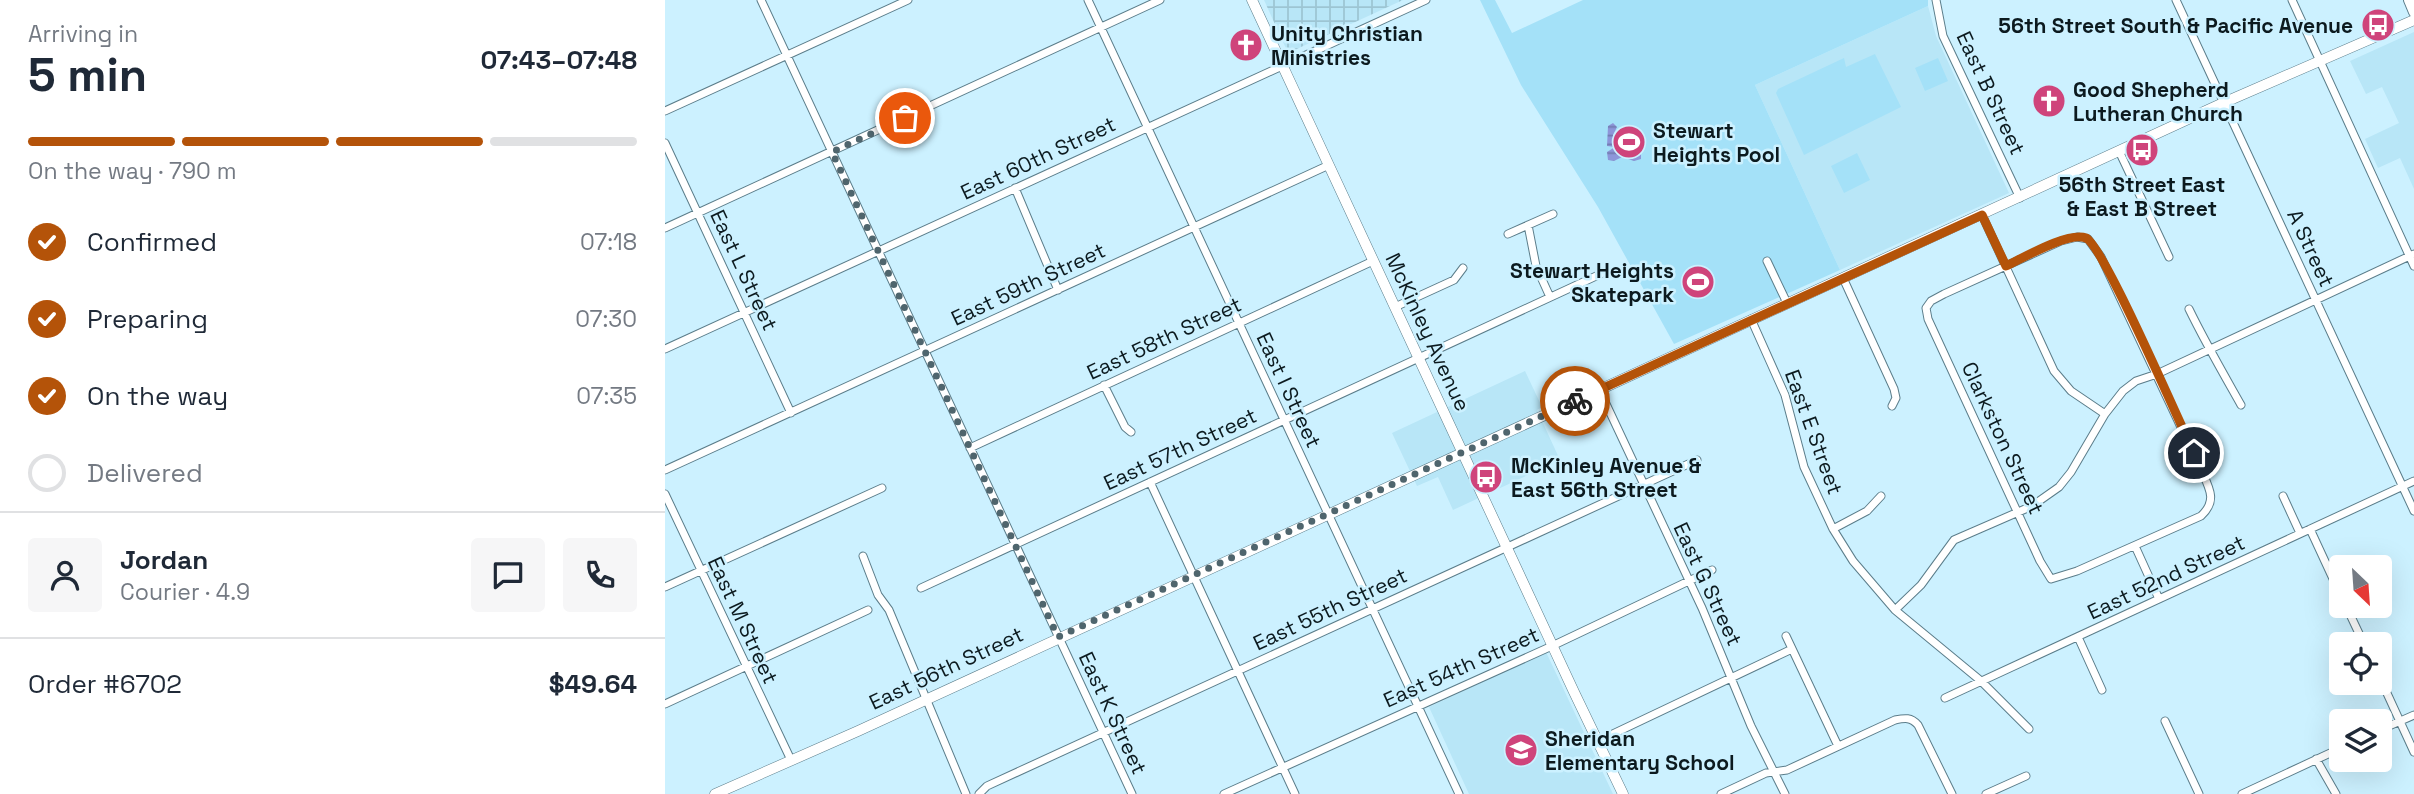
<!DOCTYPE html>
<meta charset="utf-8">
<style>
body{margin:0;font-family:"Space Grotesk",sans-serif;background:#f6f6f7;color:#1f2937;height:100vh;display:flex;flex-direction:column;font-size:26px;white-space:nowrap}
*{box-sizing:border-box;margin:0}
p{font-size:23px;color:#747a83}
.icon{flex:none;width:38px;height:38px;fill:none;stroke:currentColor;stroke-width:2;stroke-linecap:round;stroke-linejoin:round}
.map{position:relative;flex:1;overflow:hidden}
.details{display:flex;flex-direction:column;background:#fff;width:665px}
.details>*{flex:none}
.needle{width:46px;rotate:155deg}
.controls{position:absolute;left:1664px;top:555px;display:grid;gap:14px}
.controls a{display:grid;place-items:center;width:63px;height:63px;border-radius:7px;background:#fff;box-shadow:0 7px 28px #0002;font-size:35px}
.pin{position:absolute;display:grid;place-items:center;width:60px;height:60px;color:#fff;margin:-30px;border:4px solid #fff;border-radius:50%;box-shadow:0 2px 7px #0007}
.courier{position:absolute;display:grid;place-items:center;width:70px;height:70px;margin:-35px;border:5px solid #b45309;border-radius:50%;background:#fff;color:#222;box-shadow:0 2px 9px #0007}
.overview em{font-style:normal;font-weight:700}
.overview div{display:flex;flex-direction:column-reverse}
.overview{display:flex;align-items:center;justify-content:space-between;height:119px;padding:0 28px}
h1{font-size:46px;font-weight:700;line-height:52px}
.bar{display:grid;grid-template-columns:repeat(4,1fr);gap:10px 7px;align-content:center;height:84px;padding:0 28px}
.bar i{height:9px;border-radius:5px;background:#e0e1e3}
.bar .active{background:#b45309}
.bar p{grid-column:span 4}
.line{display:flex;align-items:center;gap:18px;padding:0 28px;border-top:2px solid #e0e1e3}
.line div{flex:1}
.round{display:grid;place-items:center;flex:none;width:74px;height:74px;border-radius:7px;background:#f6f6f7}
ol{padding:0 28px;list-style:none}
li{display:flex;align-items:center;gap:21px;height:77px}
li p{margin-inline-start:auto}
li .icon{padding:7px;border-radius:50%;background:#b45309;color:#fff;stroke-width:4}
li:last-child{color:#747a83}
li i{width:38px;height:38px;border:4px solid #e0e1e3;border-radius:50%}
main{display:flex;flex:1;min-height:0}
.map>svg:first-child{display:block}
</style>
<main>
<section class="details">
<div class="overview"><div><h1>5 min</h1><p>Arriving in</p></div><em>07:43–07:48</em></div>
<div class="bar"><i class="active"></i><i class="active"></i><i class="active"></i><i></i><p>On the way · 790 m</p></div>
<ol>
<li><svg class="icon" aria-label="check" viewBox="0 0 24 24"><path d="M5 12l5 5 9-10"/></svg>Confirmed<p>07:18</p></li>
<li><svg class="icon" aria-label="check" viewBox="0 0 24 24"><path d="M5 12l5 5 9-10"/></svg>Preparing<p>07:30</p></li>
<li><svg class="icon" aria-label="check" viewBox="0 0 24 24"><path d="M5 12l5 5 9-10"/></svg>On the way<p>07:35</p></li>
<li><i></i>Delivered</li>
</ol>
<div class="line" style="height:126px"><a class="round"><svg class="icon" aria-label="person" viewBox="0 0 24 24"><circle cx="12" cy="8" r="4"/><path d="M4 21q1-7 8-7t8 7"/></svg></a><div><b>Jordan</b><p>Courier · 4.9</p></div><a class="round"><svg class="icon" aria-label="chat" viewBox="0 0 24 24"><path d="M4 5h16v11H9l-5 4z"/></svg></a><a class="round"><svg class="icon" aria-label="phone" viewBox="0 0 24 24"><path d="M5 4h4l2 5-3 2q2 4 5 5l2-3 5 2v4C11 20 4 13 5 4z"/></svg></a></div>
<div class="line" style="height:91px"><div>Order #6702</div><b>$49.64</b></div>
</section>
<div class="map">
<svg width="1749" height="794" viewBox="0 0 1749 794">
<defs>
<pattern id="industrial-grid" width="8" height="8" patternUnits="userSpaceOnUse" patternTransform="scale(1.75)"><rect width="8" height="8" fill="#b8e6f7"/><path d="M0 4h8M4 0v8" fill="none" stroke="#9dc5d3"/></pattern>
<pattern id="water-rules" width="6" height="5" patternUnits="userSpaceOnUse" patternTransform="scale(1.75)"><rect width="6" height="5" fill="#8d96d9"/><path d="M0 2.5h6" fill="none" stroke="#727aaf"/></pattern>
</defs>
<rect width="100%" height="100%" fill="#ccf1ff"/>
<path fill="#b8e6f7" d="M 1263,6 L 1271,36 L 1344,193 L 1175,270 L 1090,85 Z
M 1749,32 L 1749,189 L 1735,158 L 1713,168 L 1700,139 L 1734,123 L 1717,87 L 1701,94 L 1685,61 Z
M 860,371 L 877,407 L 872,410 L 895,460 L 788,510 L 773,477 L 752,486 L 727,433 Z
M 881,652 L 948,794 L 804,794 L 764,707 Z"/>
<path fill="url(#industrial-grid)" d="M 599,0 L 738,0 L 623,53 Z"/>
<path fill="#a4e1f8" d="M 815,0 L 830,0 L 847,33 L 918,0 L 1263,0 L 1263,6 L 1090,85 L 1175,270 L 1009,344 L 933,207 L 856,85 Z
M 1210,54 L 1236,107 L 1139,155 L 1111,93 L 1113,89 L 1179,58 L 1181,67 Z
M 1273,58 L 1283,81 L 1260,91 L 1250,68 Z
M 1192,153 L 1205,180 L 1179,193 L 1166,166 Z"/>
<path fill="url(#water-rules)" d="M 948,123 L 952,127 L 948,135 L 951,144 L 952,132 L 976,134 L 976,159 L 969,161 L 957,157 L 949,161 L 943,160 L 942,152 L 950,147 L 942,146 L 943,126 Z"/>
<g fill="none" stroke-linecap="round" stroke-linejoin="round">
<defs>
<path id="street" d="M 96,0 L 467,794
M 423,0 L 794,794
M 1271,0 L 1278,36 L 1355,198
M 1511,0 L 1749,511
M 1627,0 L 1749,266
M 0,111 L 243,0
M 0,143 L 126,413
M 1454,151 L 1504,257
M 350,188 L 393,290
M 1317,215 L 1389,371 L 1406,391 L 1440,414
M 863,225 L 871,266 L 885,297
M 0,228 L 495,0
M 843,234 L 888,214
M 1412,237 L 1423,239 L 1436,257 L 1538,474 C 1546,491 1551,502 1536,516 L 1412,571 L 1386,579 L 1375,561 L 1263,319 L 1261,308 L 1266,301 L 1279,294 L 1396,241 Z
M 1102,261 L 1122,303
M 1178,278 L 1229,389 L 1231,398 L 1227,406
M 730,307 L 789,280 L 798,268
M 1524,309 C 1540,342 1558,373 1576,405
M 1086,319 L 1120,395 L 1139,467 L 1168,529 L 1188,561 L 1230,610 L 1316,681 L 1364,729
M 0,349 L 761,0
M 439,385 L 460,427 L 466,432
M 934,389 L 1037,608 L 1086,726 L 1120,794
M 305,448 L 708,261
M 0,470 L 664,165
M 485,482 L 630,794
M 0,494 L 126,760
M 1618,496 L 1635,533
M 1168,529 L 1202,511 L 1216,496
M 1645,529 L 1676,596
M 1470,546 L 1494,599
M 198,556 L 213,595 L 224,610 L 301,794
M 0,587 L 217,488
M 256,588 L 942,271
M 1681,606 L 1699,644
M 1230,610 L 1256,585 L 1289,540 L 1367,506 L 1394,487 L 1406,472 L 1440,414 L 1458,391 L 1471,381 L 1492,374 L 1749,254
M 1121,636 L 1173,746
M 1413,637 L 1437,690
M 1715,678 L 1749,752
M 1280,698 L 1749,481
M 0,704 L 203,610
M 1500,721 L 1534,794
M 1715,730 L 1749,715
M 933,741 L 1127,649
M 1651,759 L 1671,794
M 314,794 L 322,786 L 1032,460
M 559,794 L 887,646 L 1047,570
M 1056,794 L 1101,773 L 1122,770 L 1230,720 C 1240,718 1246,717 1253,725 L 1287,794
M 1321,794 L 1361,776
M 1577,794 L 1676,748"/>
<path id="secondary" d="M 587,0 L 909,692 L 958,794
M 50,794 L 193,731 L 1558,103 L 1749,20"/>
<path id="primary" d="M 1744,0 L 1749,12"/>
</defs>
<use href="#street" stroke="#5b7d8a" stroke-width="9"/>
<use href="#secondary" stroke="#5b7d8a" stroke-width="11"/>
<use href="#primary" stroke="#5b7d8a" stroke-width="12"/>
<use href="#street" stroke="#fff" stroke-width="7"/>
<use href="#secondary" stroke="#fff" stroke-width="10"/>
<use href="#primary" stroke="#fff" stroke-width="10"/>
</g>
<g fill="none" stroke-linecap="round" stroke-linejoin="round">
<path stroke="#4f656d" stroke-width="7" stroke-dasharray="0 12.6" d="M 240,118 L 167,152 L 393,637 L 910,401"/>
<path stroke="#b45309" stroke-width="9" d="M 910,401 L 1317,215 L 1341,266 C 1358,258 1404,231 1421,238 C 1438,245 1515,424 1529,453"/>
</g>
<defs>
<symbol id="bus-disc" viewBox="-11 -11 22 22"><circle r="9.5" fill="#cf447b" stroke="#ccf1ff"/><path d="M-5-6H5V4H4V6H2V4H-2V6H-4V4H-5ZM-3.5-4V0h7V-4ZM-3.5 1.2v1.5H-2V1.2ZM2 1.2v1.5H3.5V1.2Z" fill="#fff"/></symbol>
<symbol id="church-disc" viewBox="-11 -11 22 22"><circle r="9.5" fill="#cf447b" stroke="#ccf1ff"/><path d="M-1.2-6h2.4v3.5h3.3v2.4h-3.3V6h-2.4V-.1h-3.3v-2.4h3.3Z" fill="#fff"/></symbol>
<symbol id="stadium-disc" viewBox="-11 -11 22 22"><circle r="9.5" fill="#cf447b" stroke="#ccf1ff"/><path d="M0-5a6.5 5 0 1 0 0 10a6.5 5 0 1 0 0-10ZM-3.5-1.8h7v3.6h-7Z" fill="#fff"/></symbol>
<symbol id="school-disc" viewBox="-11 -11 22 22"><circle r="9.5" fill="#cf447b" stroke="#ccf1ff"/><path d="M0-5L7-2L0 1L-7-2ZM-4 1L0 2.5L4 1V4Q0 6-4 4Z" fill="#fff"/></symbol>
</defs>
<g fill-rule="evenodd">
<use href="#bus-disc" x="1694" y="6" width="38" height="38"/>
<use href="#church-disc" x="562" y="26" width="38" height="38"/>
<use href="#church-disc" x="1365" y="82" width="38" height="38"/>
<use href="#stadium-disc" x="945" y="123" width="38" height="38"/>
<use href="#bus-disc" x="1458" y="131" width="38" height="38"/>
<use href="#stadium-disc" x="1014" y="263" width="38" height="38"/>
<use href="#bus-disc" x="802" y="458" width="38" height="38"/>
<use href="#school-disc" x="837" y="731" width="38" height="38"/>
</g>
<g text-anchor="middle" dominant-baseline="central" stroke-width="5" stroke-linejoin="round" paint-order="stroke">
<g font-size="21" font-weight="bold" fill="#0c1a1f" stroke="#ccf1ff" text-anchor="start">
<text x="1688" y="25" text-anchor="end">56th Street South &amp; Pacific Avenue</text>
<text x="606" y="33">Unity Christian<tspan x="606" dy="24">Ministries</tspan></text>
<text x="1408" y="89">Good Shepherd<tspan x="1408" dy="24">Lutheran Church</tspan></text>
<text x="988" y="130">Stewart<tspan x="988" dy="24">Heights Pool</tspan></text>
<text x="1477" y="184" text-anchor="middle">56th Street East<tspan x="1477" dy="24">&amp; East B Street</tspan></text>
<text x="1009" y="270" text-anchor="end">Stewart Heights<tspan x="1009" dy="24">Skatepark</tspan></text>
<text x="846" y="465">McKinley Avenue &amp;<tspan x="846" dy="24">East 56th Street</tspan></text>
<text x="880" y="738">Sheridan<tspan x="880" dy="24">Elementary School</tspan></text>
</g>
<g font-size="21" fill="#0c1a1f" stroke="#ccf1ff">
<text transform="translate(1326 93) rotate(65)">East B Street</text>
<text transform="translate(373 158) rotate(-25)">East 60th Street</text>
<text transform="translate(1646 248) rotate(65)">A Street</text>
<text transform="translate(79 270) rotate(65)">East L Street</text>
<text transform="translate(363 284) rotate(-25)">East 59th Street</text>
<text transform="translate(763 332) rotate(65)">McKinley Avenue</text>
<text transform="translate(499 338) rotate(-25)">East 58th Street</text>
<text transform="translate(624 390) rotate(65)">East I Street</text>
<text transform="translate(1149 432) rotate(70)">East E Street</text>
<text transform="translate(1338 438) rotate(65)">Clarkston Street</text>
<text transform="translate(515 449) rotate(-25)">East 57th Street</text>
<text transform="translate(1501 577) rotate(-25)">East 52nd Street</text>
<text transform="translate(1043 584) rotate(65)">East G Street</text>
<text transform="translate(665 609) rotate(-25)">East 55th Street</text>
<text transform="translate(78 620) rotate(65)">East M Street</text>
<text transform="translate(796 667) rotate(-24)">East 54th Street</text>
<text transform="translate(281 668) rotate(-25)">East 56th Street</text>
<text transform="translate(448 713) rotate(65)">East K Street</text>
</g>
</g>
</svg>
<div class="controls">
<a><svg class="needle" viewBox="-14 -14 28 28"><path d="M0-13l5 13h-10z" fill="#e53935"/><path d="M0 13l5-13h-10z" fill="#747a83"/></svg></a>
<a><svg class="icon" aria-label="locate" viewBox="0 0 24 24"><circle cx="12" cy="12" r="6"/><path d="M12 2v4M12 18v4M2 12h4M18 12h4"/></svg></a>
<a><svg class="icon" aria-label="layers" viewBox="0 0 24 24"><path d="M12 4l9 5-9 5-9-5zM3 14l9 5 9-5"/></svg></a>
</div>
<div class="pin" style="left:240px;top:118px;background:#ea580c"><svg class="icon" aria-label="bag" viewBox="0 0 24 24"><path d="M5 8h14l-1 12H6zM9 8a3 3 0 0 1 6 0"/></svg></div>
<div class="pin" style="left:1529px;top:453px;background:#1f2937"><svg class="icon" aria-label="home" viewBox="0 0 24 24"><path d="M3 11l9-7 9 7M6 9v11h12V9"/></svg></div>
<div class="courier" style="left:910px;top:401px"><svg class="icon" aria-label="bike" viewBox="0 0 24 24"><circle cx="6" cy="16" r="4"/><circle cx="18" cy="16" r="4"/><path d="M6 16l4-8h5l3 8M10 8l3 8H6M13 5h3"/></svg></div>
</div>
</main>
